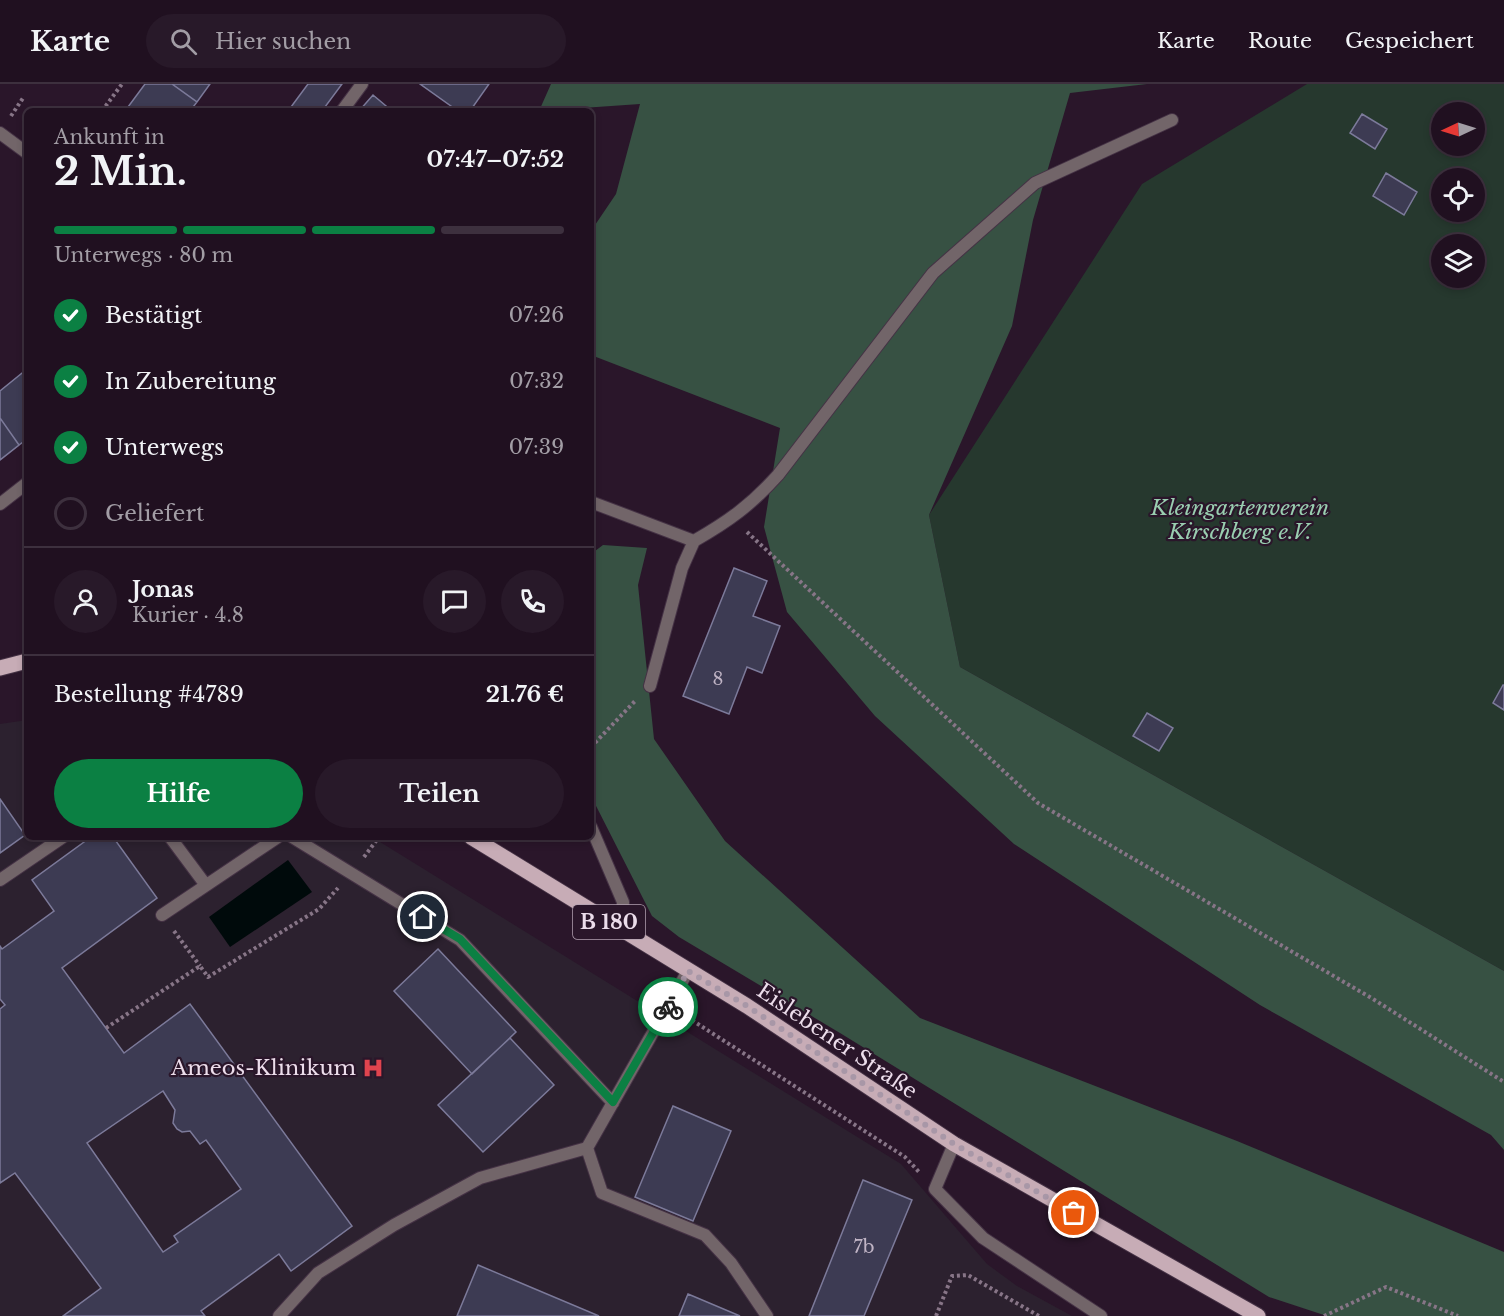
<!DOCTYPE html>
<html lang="de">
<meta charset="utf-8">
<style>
body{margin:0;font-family:"Libre Baskerville",serif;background:#281929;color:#f1f3f6;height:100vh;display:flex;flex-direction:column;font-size:22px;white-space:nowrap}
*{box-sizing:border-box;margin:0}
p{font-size:20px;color:#a29da5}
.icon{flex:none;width:33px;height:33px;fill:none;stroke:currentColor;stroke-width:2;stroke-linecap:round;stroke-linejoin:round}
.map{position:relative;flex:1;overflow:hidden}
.details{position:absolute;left:24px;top:24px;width:570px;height:732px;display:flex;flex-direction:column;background:#201020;border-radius:9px;box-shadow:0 3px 9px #0003,0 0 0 2px #3d303e}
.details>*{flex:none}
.needle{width:39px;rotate:266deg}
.controls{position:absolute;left:1431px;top:18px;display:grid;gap:12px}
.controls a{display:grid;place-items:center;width:54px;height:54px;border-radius:50%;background:#201020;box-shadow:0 3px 9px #0003,0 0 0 2px #3d303e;font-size:30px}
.pin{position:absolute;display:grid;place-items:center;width:51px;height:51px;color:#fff;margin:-26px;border:3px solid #fff;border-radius:50%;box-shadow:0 2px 6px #0007}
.courier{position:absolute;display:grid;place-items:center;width:60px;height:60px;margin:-30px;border:4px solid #0b8043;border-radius:50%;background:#fff;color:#222;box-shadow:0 2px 8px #0007}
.headline em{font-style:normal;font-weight:700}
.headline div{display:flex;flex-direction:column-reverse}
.headline{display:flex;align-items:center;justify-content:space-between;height:102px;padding:0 30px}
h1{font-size:39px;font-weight:700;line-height:45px}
.bar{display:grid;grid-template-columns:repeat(4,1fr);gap:9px 6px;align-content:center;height:72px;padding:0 30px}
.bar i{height:8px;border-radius:4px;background:#3d303e}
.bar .active{background:#0b8043}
.bar p{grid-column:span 4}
.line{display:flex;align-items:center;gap:15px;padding:0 30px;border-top:2px solid #3d303e}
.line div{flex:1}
.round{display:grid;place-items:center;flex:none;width:63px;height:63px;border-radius:32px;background:#281929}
ol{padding:0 30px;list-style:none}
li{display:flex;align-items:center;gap:18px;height:66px}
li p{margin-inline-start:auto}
li .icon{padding:6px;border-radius:50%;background:#0b8043;color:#fff;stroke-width:4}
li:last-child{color:#a29da5}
li i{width:33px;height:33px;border:3px solid #3d303e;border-radius:50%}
.button{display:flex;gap:12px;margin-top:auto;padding:12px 30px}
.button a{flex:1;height:69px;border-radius:36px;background:#0b8043;color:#fff;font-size:24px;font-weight:700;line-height:69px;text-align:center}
.button a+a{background:#281929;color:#f1f3f6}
header{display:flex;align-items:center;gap:36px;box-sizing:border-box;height:84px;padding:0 30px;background:#201020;border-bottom:2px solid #3d303e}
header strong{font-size:28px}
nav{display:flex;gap:33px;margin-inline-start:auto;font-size:21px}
.search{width:420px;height:54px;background:#281929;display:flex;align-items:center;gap:15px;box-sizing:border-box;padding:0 21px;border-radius:33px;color:#a29da5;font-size:22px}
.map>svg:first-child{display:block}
</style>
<header>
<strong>Karte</strong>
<div class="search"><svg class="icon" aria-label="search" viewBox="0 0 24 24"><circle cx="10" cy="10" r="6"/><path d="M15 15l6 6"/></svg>Hier suchen</div>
<nav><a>Karte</a><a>Route</a><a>Gespeichert</a></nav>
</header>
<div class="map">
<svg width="1504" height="1232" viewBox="0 0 1504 1232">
<rect width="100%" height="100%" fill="#2a162a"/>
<path fill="#2c212f" d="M 27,636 L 27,753 L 372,753 L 901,1080 L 987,1180 L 1017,1202 L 1072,1232 L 0,1232 L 0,640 Z"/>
<path fill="#26382e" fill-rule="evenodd" d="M 1307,0 L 1504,0 L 1504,887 L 960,583 L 929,431 L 1142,100 ZM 1442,28 L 1474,28 L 1474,62 L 1442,62 ZM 1442,94 L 1474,94 L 1474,128 L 1442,128 ZM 1442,160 L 1474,160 L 1474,194 L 1442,194 Z"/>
<path fill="#375143" d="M 551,0 L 1147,0 L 1070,9 L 1033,136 L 1012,242 L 929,431 L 960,583 L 1504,887 L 1504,1066 L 1491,1051 L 1260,921 L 1014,760 L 875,632 L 787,528 L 764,443 L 780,344 L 591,271 L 591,147 L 616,110 L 640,20 L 539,27 Z
M 603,461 L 647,464 L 638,501 L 654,655 L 725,757 L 920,934 L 1237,1057 L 1504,1168 L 1504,1232 L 1327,1232 L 1269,1213 L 840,949 L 679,853 L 652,832 L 591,712 L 591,470 Z"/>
<path fill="#000a0b" d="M 288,776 L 312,808 L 230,863 L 209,833 Z"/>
<path fill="#3d3b53" stroke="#7c7a9a" stroke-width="1.5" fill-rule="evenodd" d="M 145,0 L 172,0 L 197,18 L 190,27 L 125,27 Z
M 172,0 L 210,0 L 197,18 Z
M 308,0 L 342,0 L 322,27 L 288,27 Z
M 420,0 L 489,0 L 470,27 L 458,27 Z
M 373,11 L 392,27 L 359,27 Z
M 1362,30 L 1387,45 L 1375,65 L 1350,49 Z
M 1386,89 L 1417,108 L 1404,131 L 1373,112 Z
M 27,285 L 27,355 L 19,361 L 0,334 L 0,307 Z
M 0,334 L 19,361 L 0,376 Z
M 734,484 L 767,497 L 753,532 L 780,542 L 762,589 L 747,583 L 729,630 L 683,612 Z
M 1503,601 L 1504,601 L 1504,626 L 1493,619 Z
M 1147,629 L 1173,644 L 1159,667 L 1133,652 Z
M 0,715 L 25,751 L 0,769 Z
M 91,753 L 113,753 L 157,814 L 62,884 L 124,969 L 190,920 L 352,1142 L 291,1187 L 279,1170 L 201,1227 L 205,1232 L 63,1232 L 101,1204 L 15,1089 L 0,1099 L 0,925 L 5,921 L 0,915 L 0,862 L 2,865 L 54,827 L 32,796 ZM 163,1007 L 175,1026 L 173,1039 L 177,1045 L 182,1048 L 190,1047 L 200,1060 L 206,1056 L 241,1105 L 174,1152 L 178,1158 L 163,1168 L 87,1059 Z
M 438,865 L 516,948 L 472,990 L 394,907 Z
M 510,954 L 554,1001 L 483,1068 L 438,1021 Z
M 673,1022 L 731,1047 L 693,1137 L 635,1113 Z
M 863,1096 L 912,1116 L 864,1232 L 809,1232 Z
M 478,1181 L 599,1232 L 457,1232 Z
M 688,1210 L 740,1232 L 679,1232 Z"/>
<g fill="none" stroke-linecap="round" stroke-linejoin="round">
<defs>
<path id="service" d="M 342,27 L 362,0
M 591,418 L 694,457 L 682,484 L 650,602
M 694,457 C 729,437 751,421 778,391 L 933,189 L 1035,99 L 1172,36
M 591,743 L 623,818 L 622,847
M 170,753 L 205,800
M 292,753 L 460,856 L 613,1019
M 0,796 L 63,753
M 162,831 L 278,753
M 587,1064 L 602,1109 L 705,1151 L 731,1179 L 767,1232
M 279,1232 L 318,1189 L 394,1141 L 480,1094 L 587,1064 L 688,887"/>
<path id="minor" d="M 0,49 L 27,69
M 0,420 L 27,399
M 954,1060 L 935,1105 L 983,1154 L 1101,1232"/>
<path id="primary" d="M 0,584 L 27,577
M 471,753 L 747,922 L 954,1060 L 1258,1232"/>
</defs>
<use href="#service" stroke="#453245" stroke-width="14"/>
<use href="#minor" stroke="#453245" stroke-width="14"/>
<use href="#primary" stroke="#453245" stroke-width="17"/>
<path stroke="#877587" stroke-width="4" stroke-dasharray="3 3" stroke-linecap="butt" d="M 102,27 L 122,0
M 11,32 L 23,14
M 747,448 L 1038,719 L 1373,915 L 1504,998
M 591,663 L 636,616
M 364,773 L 379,753
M 174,847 L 200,882
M 687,933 L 905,1073 L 920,1089
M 106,944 L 200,882 L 208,893 L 319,825 L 338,804
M 936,1232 L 952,1192 L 968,1191 L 1039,1232
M 1324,1232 L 1386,1203 L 1458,1232"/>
<use href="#service" stroke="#726569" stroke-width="12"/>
<use href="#minor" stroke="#726569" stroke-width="12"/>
<use href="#primary" stroke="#c7acb6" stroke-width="15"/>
</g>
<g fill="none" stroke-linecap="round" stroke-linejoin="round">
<path stroke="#a897a7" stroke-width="6" stroke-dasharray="0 10.8" d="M 668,923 L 688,887 L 747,922 L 954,1060 L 1074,1129"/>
<path stroke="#0b8043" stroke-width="8" d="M 423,833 L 460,855 L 613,1018 L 668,923"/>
</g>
<defs>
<symbol id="hospital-bare" viewBox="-9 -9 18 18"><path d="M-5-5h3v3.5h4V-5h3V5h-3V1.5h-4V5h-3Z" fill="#e0444e" stroke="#2a162a" stroke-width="2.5" paint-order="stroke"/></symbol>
</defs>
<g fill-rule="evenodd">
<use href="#hospital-bare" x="358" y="969" width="30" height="30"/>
</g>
<g text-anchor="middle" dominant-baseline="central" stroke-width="4.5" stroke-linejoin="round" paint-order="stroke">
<g font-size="18" fill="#c0b4c5">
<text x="718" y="595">8</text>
<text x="864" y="1163">7b</text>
</g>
<rect fill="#2a162a" stroke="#b2a1b1" stroke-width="1.5" x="573" y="821" width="72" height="34" rx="4.5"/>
<g font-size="20" font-weight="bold" fill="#ecddeb">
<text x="609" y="838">B 180</text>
</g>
<g font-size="21" font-style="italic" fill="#99ceb0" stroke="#2a162a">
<text x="1240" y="424">Kleingartenverein<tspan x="1240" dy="24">Kirschberg e.V.</tspan></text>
</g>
<g font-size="21" fill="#ecddeb" stroke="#2a162a">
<text transform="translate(837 957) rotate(34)">Eislebener Straße</text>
</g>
<g font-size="21" fill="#ecddeb" stroke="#2a162a" text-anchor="end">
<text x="356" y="984">Ameos-Klinikum</text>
</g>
</g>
</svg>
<div class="controls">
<a><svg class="needle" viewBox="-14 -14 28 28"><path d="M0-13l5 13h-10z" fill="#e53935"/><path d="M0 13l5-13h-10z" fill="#a29da5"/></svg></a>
<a><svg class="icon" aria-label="locate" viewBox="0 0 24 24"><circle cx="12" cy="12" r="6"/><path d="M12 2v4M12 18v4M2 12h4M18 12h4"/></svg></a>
<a><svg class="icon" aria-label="layers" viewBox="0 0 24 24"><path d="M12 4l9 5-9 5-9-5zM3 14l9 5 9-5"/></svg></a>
</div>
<div class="pin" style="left:1074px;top:1129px;background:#ea580c"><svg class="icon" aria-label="bag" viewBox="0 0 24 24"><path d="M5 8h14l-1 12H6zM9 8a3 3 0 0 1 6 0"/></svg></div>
<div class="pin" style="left:423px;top:833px;background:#1f2937"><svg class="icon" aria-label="home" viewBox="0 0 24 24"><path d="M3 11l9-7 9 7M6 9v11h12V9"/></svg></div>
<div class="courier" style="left:668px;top:923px"><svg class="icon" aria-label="bike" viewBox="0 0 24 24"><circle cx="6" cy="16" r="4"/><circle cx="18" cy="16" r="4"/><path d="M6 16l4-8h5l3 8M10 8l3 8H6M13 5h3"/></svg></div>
<section class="details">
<div class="headline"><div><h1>2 Min.</h1><p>Ankunft in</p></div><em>07:47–07:52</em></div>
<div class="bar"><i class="active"></i><i class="active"></i><i class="active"></i><i></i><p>Unterwegs · 80 m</p></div>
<ol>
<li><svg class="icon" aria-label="check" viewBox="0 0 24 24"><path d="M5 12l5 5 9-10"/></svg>Bestätigt<p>07:26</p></li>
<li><svg class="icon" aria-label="check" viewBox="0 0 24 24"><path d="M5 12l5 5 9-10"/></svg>In Zubereitung<p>07:32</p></li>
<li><svg class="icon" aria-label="check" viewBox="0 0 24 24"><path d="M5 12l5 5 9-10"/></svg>Unterwegs<p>07:39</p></li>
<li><i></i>Geliefert</li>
</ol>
<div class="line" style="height:108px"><a class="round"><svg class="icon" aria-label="person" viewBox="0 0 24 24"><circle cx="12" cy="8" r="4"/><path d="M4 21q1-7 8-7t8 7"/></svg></a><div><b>Jonas</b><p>Kurier · 4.8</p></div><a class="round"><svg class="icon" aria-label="chat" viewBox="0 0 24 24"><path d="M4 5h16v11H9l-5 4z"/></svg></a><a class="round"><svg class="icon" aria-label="phone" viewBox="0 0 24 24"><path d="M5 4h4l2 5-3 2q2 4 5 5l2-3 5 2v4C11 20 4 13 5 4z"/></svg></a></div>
<div class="line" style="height:78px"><div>Bestellung #4789</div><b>21.76 €</b></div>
<div class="button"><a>Hilfe</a><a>Teilen</a></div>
</section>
</div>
